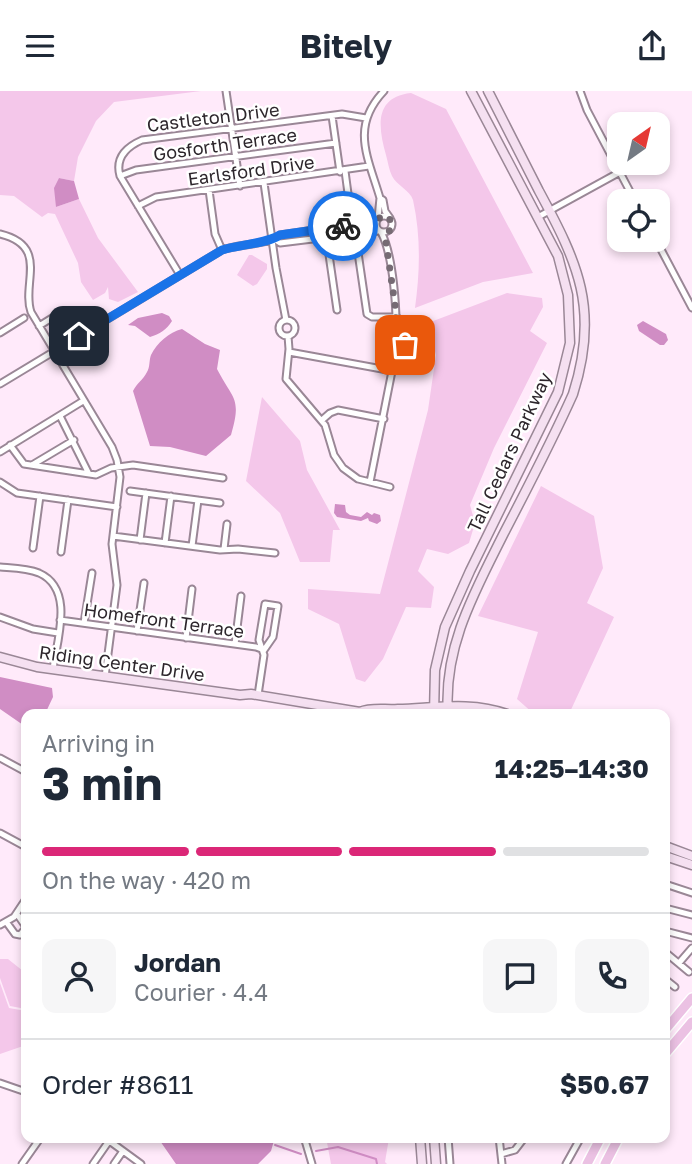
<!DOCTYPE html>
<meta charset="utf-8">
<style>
body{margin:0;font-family:"Golos Text",sans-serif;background:#f6f6f7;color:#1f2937;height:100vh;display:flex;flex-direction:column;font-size:26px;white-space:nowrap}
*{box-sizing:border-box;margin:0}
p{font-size:23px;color:#747a83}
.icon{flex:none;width:38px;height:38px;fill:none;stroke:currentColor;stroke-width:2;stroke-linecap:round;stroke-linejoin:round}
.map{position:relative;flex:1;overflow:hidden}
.drawer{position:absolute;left:21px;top:618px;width:649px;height:434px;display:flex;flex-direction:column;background:#fff;border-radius:14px;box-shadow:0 4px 10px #0003}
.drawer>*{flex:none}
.needle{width:46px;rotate:34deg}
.fabs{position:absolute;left:607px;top:21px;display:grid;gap:14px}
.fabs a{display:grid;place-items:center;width:63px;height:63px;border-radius:14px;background:#fff;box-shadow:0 4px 10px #0003;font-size:35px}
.pin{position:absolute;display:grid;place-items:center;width:60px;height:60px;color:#fff;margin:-30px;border-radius:14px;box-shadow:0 4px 10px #0006}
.courier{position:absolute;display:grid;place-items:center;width:70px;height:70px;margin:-35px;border:5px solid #1a73e8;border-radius:50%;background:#fff;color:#222;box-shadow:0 2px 9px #0007}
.headline em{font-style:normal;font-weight:700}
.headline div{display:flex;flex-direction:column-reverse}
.headline{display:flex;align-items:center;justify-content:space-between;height:119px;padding:0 21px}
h1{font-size:46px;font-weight:700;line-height:52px}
.bar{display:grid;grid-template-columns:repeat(4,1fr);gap:10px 7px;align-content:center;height:84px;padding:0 21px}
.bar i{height:9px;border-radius:5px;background:#e0e1e3}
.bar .on{background:#db2777}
.bar p{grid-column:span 4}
.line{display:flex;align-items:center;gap:18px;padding:0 21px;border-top:2px solid #e0e1e3}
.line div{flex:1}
.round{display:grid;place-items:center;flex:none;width:74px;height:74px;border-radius:14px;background:#f6f6f7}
header{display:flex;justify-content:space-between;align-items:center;height:91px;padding:0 21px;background:#fff;font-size:32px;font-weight:700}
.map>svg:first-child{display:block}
</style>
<header><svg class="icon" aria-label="menu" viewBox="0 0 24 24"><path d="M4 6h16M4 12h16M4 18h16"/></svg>Bitely<svg class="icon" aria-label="share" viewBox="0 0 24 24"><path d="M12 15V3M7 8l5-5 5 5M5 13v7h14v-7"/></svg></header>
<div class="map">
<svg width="692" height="1073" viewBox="0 0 692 1073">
<rect width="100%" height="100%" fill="#ffeafa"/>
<path fill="#f4c7ea" d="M 0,0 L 201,0 L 114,11 L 96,30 L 78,66 L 74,90 L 59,87 L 56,116 L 79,108 L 98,147 L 138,201 L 118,211 L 109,208 L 108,196 L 105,202 L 93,209 L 81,191 L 78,172 L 55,123 L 48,122 L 42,126 L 14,105 L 0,104 Z
M 411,2 L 446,18 L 533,182 L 483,191 L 415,217 C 420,181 421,145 413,109 C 410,99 397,95 392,85 C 389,79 388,71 386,64 C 378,36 374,6 411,2 Z
M 249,164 L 252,164 L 267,173 L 267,178 L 257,193 L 253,195 L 237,184 Z
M 507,202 L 542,207 L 543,216 L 530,240 L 547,252 L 494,357 L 470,414 L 475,432 L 469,452 L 448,463 L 427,458 L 418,480 L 434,496 L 431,517 L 406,516 L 383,568 L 365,591 L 356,588 L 339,533 L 308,518 L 308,498 L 380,503 L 428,319 L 436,264 L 428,232 Z
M 262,306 L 300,350 L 307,379 L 340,439 L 333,439 L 330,471 L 300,471 L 280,422 L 246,390 Z
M 541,395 L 594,425 L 603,477 L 587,512 L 614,526 L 569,623 L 534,623 L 517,608 L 538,541 L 478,525 Z
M 0,868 L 8,868 L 23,880 L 26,879 L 26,918 L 10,915 L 0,887 Z
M 0,892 L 9,917 L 26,920 L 26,954 L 0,963 Z
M 326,1046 L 389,1047 L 385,1071 L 387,1073 L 331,1073 Z"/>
<path fill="#d08dc4" d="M 59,87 L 74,90 L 79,108 L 56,116 L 54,97 Z
M 162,222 L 169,225 L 172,230 C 166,239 160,243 150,246 L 135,235 L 128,234 L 138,227 Z
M 643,230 L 666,243 L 668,249 L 664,254 L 660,254 L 639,240 L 637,234 Z
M 182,238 L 205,253 L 220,259 L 217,278 C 233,309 242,306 231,344 L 206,365 L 170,356 L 150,355 L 133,300 C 137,292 143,289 147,281 C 150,277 149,269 151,264 C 157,252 169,241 182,238 Z
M 335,413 L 345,414 L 346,421 L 350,424 L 361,426 L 367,421 L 372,424 L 374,422 L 380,424 L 381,430 L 377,433 L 369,430 L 368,427 L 361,430 L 337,426 L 334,422 Z
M 0,586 L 52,597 L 53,606 L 45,623 L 26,623 L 26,636 L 0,618 Z
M 275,1046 L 271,1060 L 258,1073 L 176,1073 L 158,1047 Z"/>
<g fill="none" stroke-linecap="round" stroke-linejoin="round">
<path stroke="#d08dc4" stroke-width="2" d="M 275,1054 L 301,1063
M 316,1060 L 338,1056 L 376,1068 L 377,1073"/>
<defs>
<path id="street" d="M 226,0 L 240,95
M 384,0 C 350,36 368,66 380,107 L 383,109 L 385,120 L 390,127
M 580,0 L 587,19 L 635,110
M 332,25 L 340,81
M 345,80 L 351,125
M 120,85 L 136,79 L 336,52
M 264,92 L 276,177 L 286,229
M 209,99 L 215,143 L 222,159
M 138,115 L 156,106 L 369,75
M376 133a8 8 0 1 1 16 0a8 8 0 1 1-16 0Z
M 538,126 L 620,81
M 378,127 L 380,107
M 381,141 C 393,163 398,223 395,249
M 0,143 C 50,155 21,193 31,221 L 112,356 L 117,369 L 120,386 L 112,453 L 117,494 L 105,586
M 326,143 L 337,219
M 274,148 L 280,152 L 378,140
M 356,148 L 367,223 L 372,226 L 397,226
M 656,149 L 692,217
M 180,184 L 120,85 C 115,67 126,56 142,49 L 342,23 L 366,27
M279 237a8 8 0 1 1 16 0a8 8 0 1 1-16 0Z
M 39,235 L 63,220
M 0,242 L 24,227
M 288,245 L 289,258 L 286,288 L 325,334 L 334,364 L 343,377 L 358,388 L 390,396
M390 257a8 8 0 1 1 16 0a8 8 0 1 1-16 0Z
M 289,261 L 393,280
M 0,293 L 222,159 C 238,153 267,154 280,144 L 376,130
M 60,325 L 89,383
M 322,329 L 330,322 L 338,319 L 384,328
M 10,354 L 24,373 L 96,384 L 111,377 L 133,374 L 223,387
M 0,361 L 83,310
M 32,374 L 74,349
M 0,391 L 17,402 L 117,416
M 370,391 L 395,265
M 130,400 L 220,412
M 113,445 L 220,459 L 238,458 L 275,462
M 140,449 L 146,402
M 165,452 L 171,405
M 192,455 L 198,409
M 33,457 L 40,405
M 224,458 L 227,433
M 61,461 L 68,409
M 0,476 C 12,477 27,477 39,482 C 75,498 57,549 53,578
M 0,526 L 33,538 L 58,542
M 60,529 L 256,556 L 264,559
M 84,532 L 92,482
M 137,540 L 144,492
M 186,547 L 192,498
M 235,553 L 241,505
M 258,604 L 264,564 L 259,549 L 265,513 L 278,515 L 273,546 L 264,559
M 0,667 L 26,681
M 0,742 L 26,756
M 665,793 L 692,802
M 665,817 L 692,824
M 17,823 L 26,836
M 7,832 L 15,843 L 20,844 L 26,837
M 0,834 L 14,826 L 26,808
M 665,840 L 692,847
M 665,861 L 689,881
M 679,872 L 692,857
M 665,888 L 675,896
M 0,992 L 26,1001
M 104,1046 L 141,1073
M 304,1046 L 312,1073
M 448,1046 L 450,1073
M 499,1046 L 502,1073
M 501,1063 L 515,1059 L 525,1046
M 22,1073 L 41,1046
M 93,1073 L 109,1050
M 114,1073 L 123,1060
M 566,1073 L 581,1046"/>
<path id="secondary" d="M 0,566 L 37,576 L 240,604 L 251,603 L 360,621 C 371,616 385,619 398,618 C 435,617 471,610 507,623
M 434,623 L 435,579 L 445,536 L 470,480 L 558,301 L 570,252 L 568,204 L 558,165 L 471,0
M 448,623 C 443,556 475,500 504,442 C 528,396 552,350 573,303 C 600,219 578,172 539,100 C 522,66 505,33 488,0
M 665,755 L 692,765
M 665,765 L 692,774
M 420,1046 L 422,1073
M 434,1046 L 436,1073"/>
<path id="primary" d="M 665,939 L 692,907
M 665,963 L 692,931
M 587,1073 L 601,1046
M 605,1073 L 619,1046"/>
</defs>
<use href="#street" stroke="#9a8796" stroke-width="9"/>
<use href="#secondary" stroke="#9a8796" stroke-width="11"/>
<use href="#primary" stroke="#fff" stroke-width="12"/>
<use href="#street" stroke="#fff" stroke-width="5"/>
<use href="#secondary" stroke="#f5e0f1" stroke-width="8"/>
<use href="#primary" stroke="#ebc1e3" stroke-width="9"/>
</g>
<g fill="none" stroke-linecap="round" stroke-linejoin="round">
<path stroke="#766b74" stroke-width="7" stroke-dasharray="0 12.6" d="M 343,135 L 373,131 L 383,125 L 387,125 L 392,131 L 386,151 L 396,221 L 395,249 L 402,250 L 405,254"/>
<path stroke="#1a73e8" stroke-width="9" d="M 79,245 L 222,159 C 238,154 269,152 280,144 L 343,135"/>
</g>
<g text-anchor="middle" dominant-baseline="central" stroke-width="5" stroke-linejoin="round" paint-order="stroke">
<g font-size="18" fill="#2d262c" stroke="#fff">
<text transform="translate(213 26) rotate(-7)">Castleton Drive</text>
<text transform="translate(225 53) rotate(-8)">Gosforth Terrace</text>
<text transform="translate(251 79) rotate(-8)">Earlsford Drive</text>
<text transform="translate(509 361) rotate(-65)">Tall Cedars Parkway</text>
<text transform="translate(164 529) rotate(8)">Homefront Terrace</text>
<text transform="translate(122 572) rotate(8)">Riding Center Drive</text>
</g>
</g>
</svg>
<div class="fabs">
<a><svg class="needle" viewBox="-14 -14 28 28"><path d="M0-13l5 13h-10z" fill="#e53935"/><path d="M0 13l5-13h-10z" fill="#747a83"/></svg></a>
<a><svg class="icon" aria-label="locate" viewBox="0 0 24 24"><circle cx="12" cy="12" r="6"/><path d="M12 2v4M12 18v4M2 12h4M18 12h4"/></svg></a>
</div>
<div class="pin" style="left:405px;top:254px;background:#ea580c"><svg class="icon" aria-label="bag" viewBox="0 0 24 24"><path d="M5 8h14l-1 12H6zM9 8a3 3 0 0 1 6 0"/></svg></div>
<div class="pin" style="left:79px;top:245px;background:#1f2937"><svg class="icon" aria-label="home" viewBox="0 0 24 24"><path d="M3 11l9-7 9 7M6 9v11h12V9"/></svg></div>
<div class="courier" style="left:343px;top:135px"><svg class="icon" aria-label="bike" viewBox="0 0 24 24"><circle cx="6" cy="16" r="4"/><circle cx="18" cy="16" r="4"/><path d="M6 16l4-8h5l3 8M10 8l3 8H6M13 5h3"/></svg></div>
<section class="drawer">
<div class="headline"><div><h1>3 min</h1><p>Arriving in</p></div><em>14:25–14:30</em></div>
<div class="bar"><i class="on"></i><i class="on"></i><i class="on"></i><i></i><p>On the way · 420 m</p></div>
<div class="line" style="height:126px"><a class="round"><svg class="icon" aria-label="person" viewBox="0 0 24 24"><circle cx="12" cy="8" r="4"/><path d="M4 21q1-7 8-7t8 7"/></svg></a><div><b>Jordan</b><p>Courier · 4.4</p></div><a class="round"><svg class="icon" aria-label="chat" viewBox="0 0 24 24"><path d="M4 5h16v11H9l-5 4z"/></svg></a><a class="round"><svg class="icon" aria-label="phone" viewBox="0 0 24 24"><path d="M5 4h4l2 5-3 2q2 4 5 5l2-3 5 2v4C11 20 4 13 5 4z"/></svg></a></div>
<div class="line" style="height:91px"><div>Order #8611</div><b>$50.67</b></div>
</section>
</div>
